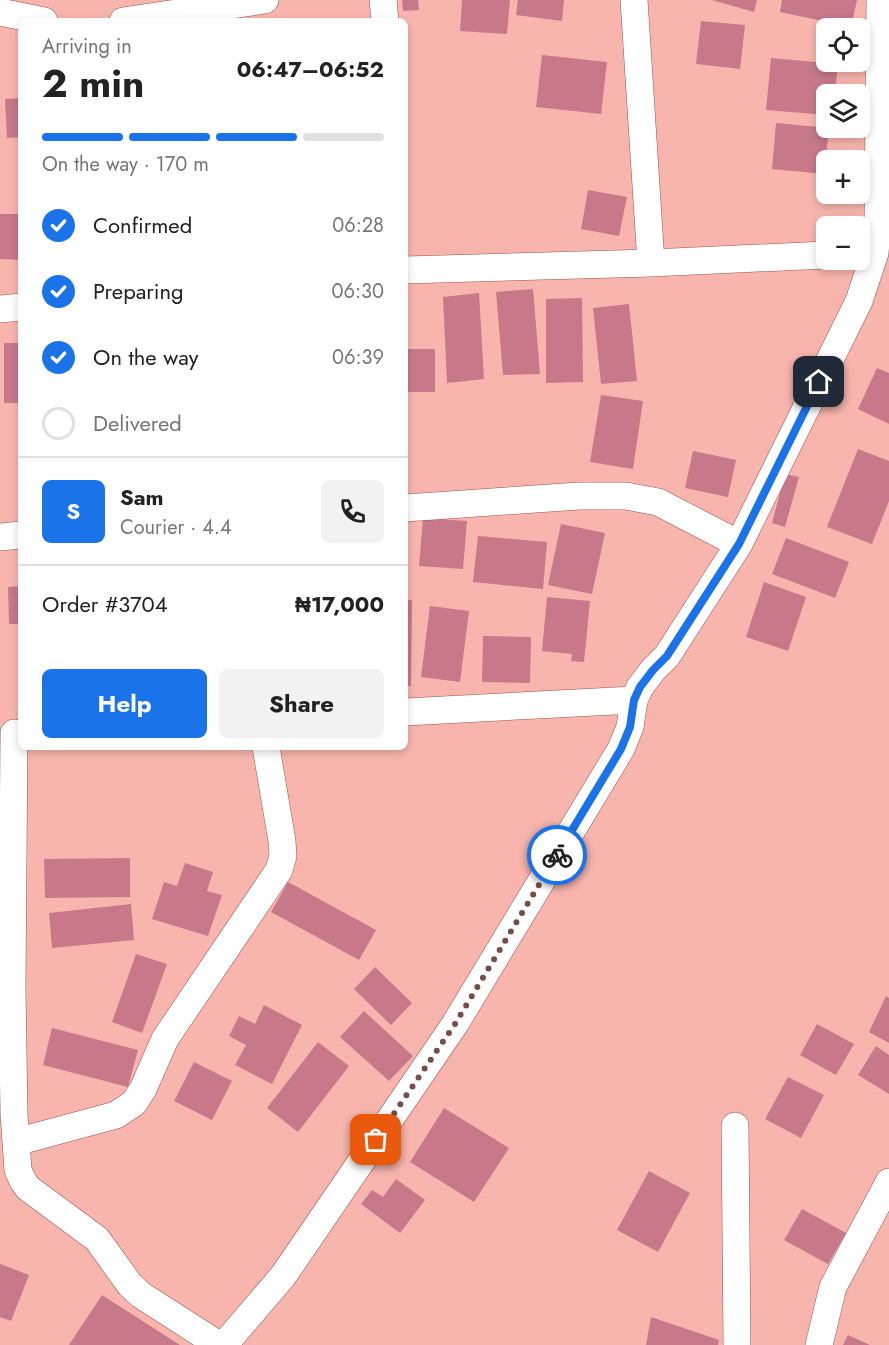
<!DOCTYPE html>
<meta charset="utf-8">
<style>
body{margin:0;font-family:Jost,sans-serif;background:#f2f2f2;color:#222;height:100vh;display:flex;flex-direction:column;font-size:22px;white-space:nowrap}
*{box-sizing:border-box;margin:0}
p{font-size:20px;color:#767676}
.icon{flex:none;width:33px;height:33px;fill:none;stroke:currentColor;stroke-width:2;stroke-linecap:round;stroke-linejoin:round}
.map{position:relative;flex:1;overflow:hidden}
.details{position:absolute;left:18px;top:18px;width:390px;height:732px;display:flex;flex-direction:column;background:#fff;border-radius:9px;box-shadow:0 3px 9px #0003}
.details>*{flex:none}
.controls{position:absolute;left:816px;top:18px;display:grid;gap:12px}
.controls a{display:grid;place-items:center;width:54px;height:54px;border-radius:9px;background:#fff;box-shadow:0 3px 9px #0003;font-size:30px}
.pin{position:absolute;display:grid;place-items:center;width:51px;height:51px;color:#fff;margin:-26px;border-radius:12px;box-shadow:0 3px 9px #0006}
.courier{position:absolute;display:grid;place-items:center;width:60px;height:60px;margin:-30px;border:4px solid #1a73e8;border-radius:50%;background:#fff;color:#222;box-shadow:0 2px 8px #0007}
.head em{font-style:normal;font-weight:700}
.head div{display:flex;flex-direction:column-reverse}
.head{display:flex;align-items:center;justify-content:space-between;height:102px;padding:0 24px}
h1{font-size:39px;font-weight:700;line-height:45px}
.bar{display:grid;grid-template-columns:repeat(4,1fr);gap:9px 6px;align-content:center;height:72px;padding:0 24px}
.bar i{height:8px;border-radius:4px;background:#e0e0e0}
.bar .selected{background:#1a73e8}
.bar p{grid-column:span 4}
.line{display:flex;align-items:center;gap:15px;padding:0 24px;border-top:2px solid #e0e0e0}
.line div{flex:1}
.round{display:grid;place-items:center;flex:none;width:63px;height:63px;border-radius:9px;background:#f2f2f2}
ol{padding:0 24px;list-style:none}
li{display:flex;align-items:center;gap:18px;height:66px}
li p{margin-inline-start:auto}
li .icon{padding:6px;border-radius:50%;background:#1a73e8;color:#fff;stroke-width:4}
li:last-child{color:#767676}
li i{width:33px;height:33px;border:3px solid #e0e0e0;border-radius:50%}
.button{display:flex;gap:12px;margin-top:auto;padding:12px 24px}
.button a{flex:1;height:69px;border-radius:9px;background:#1a73e8;color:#fff;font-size:24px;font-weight:700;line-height:69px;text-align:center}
.button a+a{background:#f2f2f2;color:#222}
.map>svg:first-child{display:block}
</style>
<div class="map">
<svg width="889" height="1345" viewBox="0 0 889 1345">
<rect width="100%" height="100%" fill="#f8b5ad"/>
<path fill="#c7798a" d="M 402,0 L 418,0 L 419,10 L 403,11 Z
M 462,0 L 510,0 L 507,34 L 460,31 Z
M 518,0 L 564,0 L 562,21 L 516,15 Z
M 712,0 L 757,0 L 754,12 Z
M 782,0 L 857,0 L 851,27 L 780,12 Z
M 701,21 L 745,25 L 740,69 L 696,64 Z
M 542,55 L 607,62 L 601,114 L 536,107 Z
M 771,58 L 838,64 L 835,94 L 826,94 L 826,115 L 766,110 Z
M 21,98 L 21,137 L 7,138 L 5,99 Z
M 776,123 L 829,128 L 824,174 L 772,169 Z
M 588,190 L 627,197 L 619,236 L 581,229 Z
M 0,214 L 21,214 L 21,260 L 0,259 Z
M 533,289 L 540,374 L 503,375 L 496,292 Z
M 479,293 L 484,379 L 447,383 L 443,297 Z
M 582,298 L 583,382 L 546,383 L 546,299 Z
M 629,304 L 637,381 L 601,384 L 593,308 Z
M 4,343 L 21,343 L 21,403 L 4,403 Z
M 405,349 L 435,349 L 435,392 L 405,392 Z
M 877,368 L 889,373 L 889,424 L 858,409 Z
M 601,395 L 643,401 L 633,469 L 590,462 Z
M 858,449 L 889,461 L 889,501 L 872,544 L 827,527 Z
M 693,451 L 736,460 L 728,497 L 685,488 Z
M 785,474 L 799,477 L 785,527 L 772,523 Z
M 423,518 L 467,521 L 463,569 L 419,566 Z
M 561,524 L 605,533 L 592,594 L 548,585 Z
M 478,536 L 547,542 L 543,589 L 473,582 Z
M 786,538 L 849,562 L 835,598 L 772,574 Z
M 764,582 L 806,597 L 788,651 L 746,637 Z
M 21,586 L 21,624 L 9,624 L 8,587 Z
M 547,597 L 590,601 L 584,662 L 571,661 L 572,654 L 542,651 Z
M 405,600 L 412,600 L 411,686 L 405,686 Z
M 430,606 L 469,611 L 460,682 L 421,677 Z
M 483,636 L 531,637 L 530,683 L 482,682 Z
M 130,858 L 130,897 L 45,898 L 44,859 Z
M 185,863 L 213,872 L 207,891 L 222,895 L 208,936 L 152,919 L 164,882 L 177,886 Z
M 288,882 L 376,930 L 359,960 L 271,912 Z
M 131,904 L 134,940 L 52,948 L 49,913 Z
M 136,954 L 167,964 L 142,1033 L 112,1022 Z
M 375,967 L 412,1003 L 391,1025 L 354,989 Z
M 886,996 L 889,998 L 889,1043 L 869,1032 Z
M 264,1005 L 302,1025 L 272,1084 L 235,1065 L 246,1045 L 229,1036 L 239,1016 L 255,1024 Z
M 364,1011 L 413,1056 L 389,1081 L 340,1037 Z
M 817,1024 L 854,1044 L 836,1075 L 800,1055 Z
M 52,1028 L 138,1050 L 128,1087 L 43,1065 Z
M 318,1042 L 349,1066 L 298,1132 L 267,1108 Z
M 876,1046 L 889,1055 L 889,1094 L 858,1075 Z
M 194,1062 L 232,1081 L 212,1120 L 174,1101 Z
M 788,1077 L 824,1095 L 801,1138 L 765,1119 Z
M 444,1108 L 509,1148 L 474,1202 L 410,1162 Z
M 649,1171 L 690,1193 L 658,1252 L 617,1230 Z
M 396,1179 L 425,1200 L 400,1233 L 361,1204 L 372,1190 L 383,1197 Z
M 802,1209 L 846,1233 L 828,1264 L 784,1240 Z
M 0,1264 L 29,1275 L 11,1321 L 0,1317 Z
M 102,1295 L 180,1345 L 69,1345 Z
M 651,1317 L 719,1340 L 718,1345 L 646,1345 Z
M 848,1335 L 870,1345 L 843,1345 Z"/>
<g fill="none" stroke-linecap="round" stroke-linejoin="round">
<defs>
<path id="minor" d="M 383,0 L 385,21
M 634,0 L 651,263
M 0,12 L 44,21
M 123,21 L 265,0
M 405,270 L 651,263 L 826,255
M 0,309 L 21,307
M 405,508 L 579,496 L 626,496 L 658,502 L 739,544
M 0,537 L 21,535
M 405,712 L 634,700
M 14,733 L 12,989 L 14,1114 L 18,1170 L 23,1181 L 28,1188 L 97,1239 L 130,1285 L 141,1295 L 219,1345
M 735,1126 L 737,1345
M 16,1142 L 116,1115 L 134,1103 L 143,1089 L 165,1039 L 279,870 L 283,856 L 282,841 L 266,747
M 224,1345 L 283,1276 L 455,1024 L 621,749 L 630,727 L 634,700 L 640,687 L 653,670 L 667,656 L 739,544 L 859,301 L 875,253 L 878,220 L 880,0
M 819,1345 L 833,1287 L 889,1182"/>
</defs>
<use href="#minor" stroke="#9b524b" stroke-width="28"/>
<use href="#minor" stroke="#fff" stroke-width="27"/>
</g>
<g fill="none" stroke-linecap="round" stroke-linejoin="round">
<path stroke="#784d49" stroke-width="6" stroke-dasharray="0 10.8" d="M 376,1140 L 455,1024 L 557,855"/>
<path stroke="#1a73e8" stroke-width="8" d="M 557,855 L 621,749 L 630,727 L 634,700 L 640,687 L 653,670 L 667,656 L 739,544 L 819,382"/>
</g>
</svg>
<div class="controls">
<a><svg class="icon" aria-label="locate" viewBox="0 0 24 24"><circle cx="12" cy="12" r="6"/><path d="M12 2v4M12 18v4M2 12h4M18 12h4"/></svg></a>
<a><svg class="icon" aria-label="layers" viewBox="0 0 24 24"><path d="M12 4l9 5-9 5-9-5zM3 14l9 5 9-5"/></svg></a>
<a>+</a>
<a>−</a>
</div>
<div class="pin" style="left:376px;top:1140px;background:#ea580c"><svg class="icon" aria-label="bag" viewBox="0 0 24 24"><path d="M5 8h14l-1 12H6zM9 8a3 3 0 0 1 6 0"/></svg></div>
<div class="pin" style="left:819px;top:382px;background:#1f2937"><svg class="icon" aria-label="home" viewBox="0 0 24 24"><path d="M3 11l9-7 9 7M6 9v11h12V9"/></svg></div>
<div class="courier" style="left:557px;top:855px"><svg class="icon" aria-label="bike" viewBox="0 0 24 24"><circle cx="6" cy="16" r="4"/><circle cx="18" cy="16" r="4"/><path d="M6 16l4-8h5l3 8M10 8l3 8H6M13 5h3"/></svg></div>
<section class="details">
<div class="head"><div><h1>2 min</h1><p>Arriving in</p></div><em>06:47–06:52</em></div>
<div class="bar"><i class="selected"></i><i class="selected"></i><i class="selected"></i><i></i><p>On the way · 170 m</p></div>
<ol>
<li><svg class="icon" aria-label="check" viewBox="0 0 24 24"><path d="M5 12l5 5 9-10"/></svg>Confirmed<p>06:28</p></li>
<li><svg class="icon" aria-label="check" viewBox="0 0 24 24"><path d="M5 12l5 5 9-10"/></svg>Preparing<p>06:30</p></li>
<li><svg class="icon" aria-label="check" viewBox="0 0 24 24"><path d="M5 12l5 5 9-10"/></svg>On the way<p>06:39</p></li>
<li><i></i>Delivered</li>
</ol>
<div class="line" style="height:108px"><b class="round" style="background:#1a73e8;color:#fff">S</b><div><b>Sam</b><p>Courier · 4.4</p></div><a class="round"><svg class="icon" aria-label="phone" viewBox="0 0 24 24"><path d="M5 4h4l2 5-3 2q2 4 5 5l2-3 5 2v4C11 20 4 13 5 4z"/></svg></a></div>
<div class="line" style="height:78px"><div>Order #3704</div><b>₦17,000</b></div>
<div class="button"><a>Help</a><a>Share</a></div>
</section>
</div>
